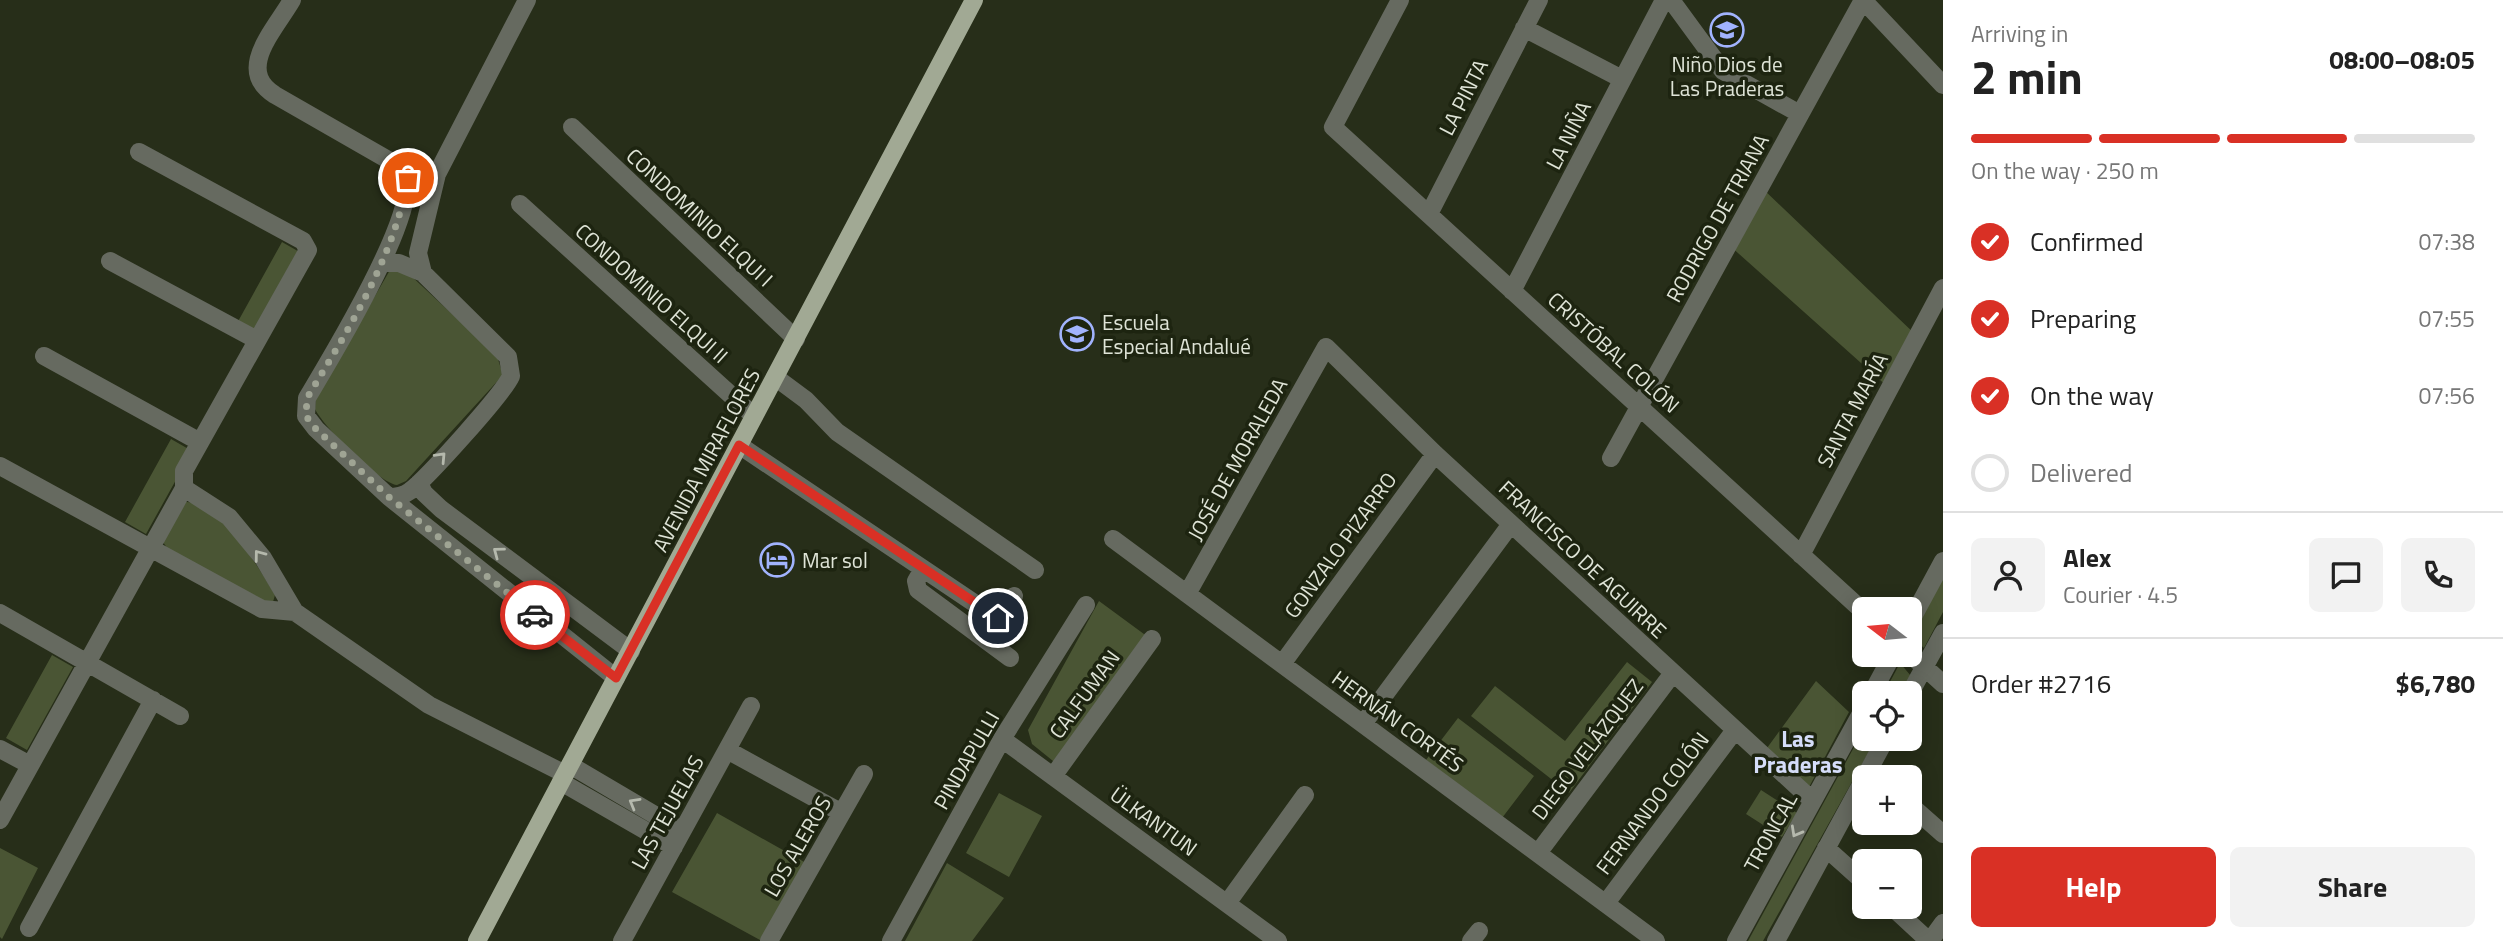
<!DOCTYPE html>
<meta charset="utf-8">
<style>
body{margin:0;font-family:"Titillium Web",sans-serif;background:#f2f2f2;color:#222;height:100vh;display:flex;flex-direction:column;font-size:26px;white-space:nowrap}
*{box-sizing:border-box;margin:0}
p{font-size:23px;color:#767676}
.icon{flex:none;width:38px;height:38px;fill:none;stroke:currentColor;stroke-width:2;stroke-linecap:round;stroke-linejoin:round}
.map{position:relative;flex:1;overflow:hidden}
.drawer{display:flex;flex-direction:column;background:#fff;width:560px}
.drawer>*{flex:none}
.needle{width:46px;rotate:286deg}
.tools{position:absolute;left:1852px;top:597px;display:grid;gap:14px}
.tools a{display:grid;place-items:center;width:70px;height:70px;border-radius:10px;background:#fff;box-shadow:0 4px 18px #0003;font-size:35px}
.pin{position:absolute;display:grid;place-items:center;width:60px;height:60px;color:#fff;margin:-30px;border:4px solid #fff;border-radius:50%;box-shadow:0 2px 7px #0007}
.courier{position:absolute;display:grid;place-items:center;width:70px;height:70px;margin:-35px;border:5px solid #d93025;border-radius:50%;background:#fff;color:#222;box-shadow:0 2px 9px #0007}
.headline em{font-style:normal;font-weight:700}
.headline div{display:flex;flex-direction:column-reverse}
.headline{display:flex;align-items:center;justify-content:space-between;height:119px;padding:0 28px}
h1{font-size:46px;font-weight:700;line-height:52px}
.bar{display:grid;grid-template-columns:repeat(4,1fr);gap:10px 7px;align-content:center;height:84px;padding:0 28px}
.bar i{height:9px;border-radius:5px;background:#e0e0e0}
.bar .on{background:#d93025}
.bar p{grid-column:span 4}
.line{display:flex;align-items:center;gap:18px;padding:0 28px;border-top:2px solid #e0e0e0}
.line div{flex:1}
.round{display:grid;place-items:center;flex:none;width:74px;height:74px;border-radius:10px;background:#f2f2f2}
ol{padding:0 28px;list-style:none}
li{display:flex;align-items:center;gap:21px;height:77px}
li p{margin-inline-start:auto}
li .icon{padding:7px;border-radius:50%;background:#d93025;color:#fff;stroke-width:4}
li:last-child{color:#767676}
li i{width:38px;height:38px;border:4px solid #e0e0e0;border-radius:50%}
.cta{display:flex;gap:14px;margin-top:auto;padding:14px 28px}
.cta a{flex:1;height:80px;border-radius:10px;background:#d93025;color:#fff;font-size:28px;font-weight:700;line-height:80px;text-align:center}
.cta a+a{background:#f2f2f2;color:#222}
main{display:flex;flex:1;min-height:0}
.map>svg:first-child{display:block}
</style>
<main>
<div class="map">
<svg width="1943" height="941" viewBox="0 0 1943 941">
<rect width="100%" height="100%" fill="#272e19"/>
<path fill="#4a5534" d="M 1761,187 L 1917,336 L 1889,388 L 1729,245 Z
M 282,242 L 303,254 L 257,337 L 236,325 Z
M 390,270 L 408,273 L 497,356 L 503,375 L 406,481 L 397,485 C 379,483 323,426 315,409 L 316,398 Z
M 171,439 L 192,451 L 146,534 L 125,522 Z
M 186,502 C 220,501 260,570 275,595 L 273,602 L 268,603 L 167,548 L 163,542 Z
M 1943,575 L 1943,612 L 1924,648 L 1910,635 Z
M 1099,601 L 1148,637 L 1058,765 L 1032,744 L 1028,730 Z
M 52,655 L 73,667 L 27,750 L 6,738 Z
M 1627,662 L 1652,682 L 1569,793 L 1471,716 L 1495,686 L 1565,741 Z
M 1900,663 L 1911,676 L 1901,693 L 1884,693 Z
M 1816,681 L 1849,712 L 1808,789 L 1767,748 Z
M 1458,718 L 1534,776 L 1502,818 L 1426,760 Z
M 1864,729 L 1864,738 L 1876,739 L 1763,941 L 1748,941 Z
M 1761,790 L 1797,813 L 1782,837 L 1746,814 Z
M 999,793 L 1042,816 L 1009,877 L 966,853 Z
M 717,813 L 806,863 L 760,940 L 672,892 Z
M 0,848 L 38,868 L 2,939 L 0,937 Z
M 947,863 L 1004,898 L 972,941 L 905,941 Z"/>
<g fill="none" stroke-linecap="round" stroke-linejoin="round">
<path stroke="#666a60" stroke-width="18" d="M 292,0 C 274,31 235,70 275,95 L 404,169 C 425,205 329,361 307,398 L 306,416 L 316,429 L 389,497 L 616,678
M 1400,0 L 1333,127 L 1864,612
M 1671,0 L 1723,71 L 1800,114
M 1524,28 L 1622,79
M 572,127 L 796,339
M 520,204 L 754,416
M 1429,214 L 1539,0
M 110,261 L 257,340
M 383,263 L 399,263 L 423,273
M 1512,291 L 1664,0
M 44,356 L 200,442
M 775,377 L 806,400 L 837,432 L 1035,570
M 739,445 L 998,619
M 1611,458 L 1863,0 L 1943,85
M 0,466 L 262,609 L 295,612
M 419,483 L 424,493 L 441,509 L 631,651
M 184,488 L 229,517 L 263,558 L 295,612 L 429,705 L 565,774
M 389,497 C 397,497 403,496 410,491 C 427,478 503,394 511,376 L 508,357 L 423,273 L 418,253 L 437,174 L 527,0
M 1113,539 L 1656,941
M 1801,555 L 1943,288
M 923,569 L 916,581 L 918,590 L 1010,658
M 1187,594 L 1326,347 L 1435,454 L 1813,801
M 0,613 L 180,716
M 1909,624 L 1943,561
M 992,628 L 1014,596
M 1909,653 L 1943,684
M 1282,664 L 1435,454
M 1872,693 L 1893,654
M 1909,695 L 1943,633
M 1363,724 L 1511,524
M 1002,739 L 1278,941
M 0,749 L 30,765
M 727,750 L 842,813
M 570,765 L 682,831
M 1054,775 L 1152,639
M 1865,777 L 1886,738
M 561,782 L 674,847
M 1909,804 L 1943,834
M 0,820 L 184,488 L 184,471 L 308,250 L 303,241 L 139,152
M 1826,848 L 1864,882
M 1538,853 L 1673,673
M 1228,902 L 1305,795
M 1606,903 L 1735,730
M 1891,906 L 1929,941
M 29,928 L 153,700
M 622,941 L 751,706
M 769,941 L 864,774
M 891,941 L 1002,739 L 1086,605
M 1471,941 L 1479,931
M 1736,941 L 1864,708
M 1776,941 L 1864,779
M 1930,941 L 1943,923"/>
<path stroke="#a1a994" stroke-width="18" d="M 477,941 L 974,0"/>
</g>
<defs><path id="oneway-chevron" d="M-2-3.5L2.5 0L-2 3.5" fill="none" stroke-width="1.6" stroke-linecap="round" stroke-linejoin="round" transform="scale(1.75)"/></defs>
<g stroke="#b5b9ad">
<use href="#oneway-chevron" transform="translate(441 457) rotate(-47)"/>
<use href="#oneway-chevron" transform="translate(498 552) rotate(-143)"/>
<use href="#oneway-chevron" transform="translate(259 555) rotate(-127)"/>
<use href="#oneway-chevron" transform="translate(634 803) rotate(-150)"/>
<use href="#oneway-chevron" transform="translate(1796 832) rotate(119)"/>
</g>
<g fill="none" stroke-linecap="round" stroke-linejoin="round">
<path stroke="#9fa494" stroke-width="7" stroke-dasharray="0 12.6" d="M 408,178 C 394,258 348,330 307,398 L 306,416 L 316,429 L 389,497 L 535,615"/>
<path stroke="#d93025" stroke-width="9" d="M 535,615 L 616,678 L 739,445 L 998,618"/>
</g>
<defs>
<symbol id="school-ring" viewBox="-11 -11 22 22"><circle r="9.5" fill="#1d2410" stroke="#a1b3fd" stroke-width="1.5"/><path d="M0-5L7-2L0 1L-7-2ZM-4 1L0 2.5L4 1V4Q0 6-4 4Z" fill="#a1b3fd"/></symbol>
<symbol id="hotel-ring" viewBox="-11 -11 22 22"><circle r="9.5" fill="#1d2410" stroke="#a1b3fd" stroke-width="1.5"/><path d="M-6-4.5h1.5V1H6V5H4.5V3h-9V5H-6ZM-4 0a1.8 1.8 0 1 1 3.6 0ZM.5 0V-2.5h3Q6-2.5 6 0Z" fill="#a1b3fd"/></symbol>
</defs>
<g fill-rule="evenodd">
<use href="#school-ring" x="1708" y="11" width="38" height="38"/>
<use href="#school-ring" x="1058" y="315" width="38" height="38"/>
<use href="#hotel-ring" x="758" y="541" width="38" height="38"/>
</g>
<g text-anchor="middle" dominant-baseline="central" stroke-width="7" stroke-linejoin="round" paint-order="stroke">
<g font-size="21" fill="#dfe4d7" stroke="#1d2410" text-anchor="start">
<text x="1727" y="64" text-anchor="middle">Niño Dios de<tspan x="1727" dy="24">Las Praderas</tspan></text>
<text x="1102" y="322">Escuela<tspan x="1102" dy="24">Especial Andalué</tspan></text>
<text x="802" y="560">Mar sol</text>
</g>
<g font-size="21" fill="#dfe4d7" stroke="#1d2410">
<text transform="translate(1463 97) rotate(-63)">LA PINTA</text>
<text transform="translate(1568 135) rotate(-63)">LA NIÑA</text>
<text transform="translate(700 217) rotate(43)">CONDOMINIO ELQUI I</text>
<text transform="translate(1717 218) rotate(-61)">RODRIGO DE TRIANA</text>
<text transform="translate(652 293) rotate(42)">CONDOMINIO ELQUI II</text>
<text transform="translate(1614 352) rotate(42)">CRISTÓBAL COLÓN</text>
<text transform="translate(1852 410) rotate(-62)">SANTA MARÍA</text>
<text transform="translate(1237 459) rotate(-61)">JOSÉ DE MORALEDA</text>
<text transform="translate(706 460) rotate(-62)">AVENIDA MIRAFLORES</text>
<text transform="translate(1340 545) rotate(-54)">GONZALO PIZARRO</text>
<text transform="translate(1583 559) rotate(43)">FRANCISCO DE AGUIRRE</text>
<text transform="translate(1084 694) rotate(-54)">CALFUMAN</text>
<text transform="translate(1398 721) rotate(36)">HERNÁN CORTÉS</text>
<text transform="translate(1587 749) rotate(-53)">DIEGO VELÁZQUEZ</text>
<text transform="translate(966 760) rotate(-60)">PINDAPULLI</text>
<text transform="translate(1652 803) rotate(-53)">FERNANDO COLÓN</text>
<text transform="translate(667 812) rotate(-61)">LAS TEJUELAS</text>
<text transform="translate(1154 821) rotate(36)">ÜLKANTUN</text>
<text transform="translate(1770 832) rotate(-61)">TRONCAL</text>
<text transform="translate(797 846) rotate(-60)">LOS ALEROS</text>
</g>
<g font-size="23" font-weight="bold" fill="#d5ddf9" stroke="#1d2410">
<text x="1798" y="738">Las<tspan x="1798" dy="26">Praderas</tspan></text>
</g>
</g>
</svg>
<div class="tools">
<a><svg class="needle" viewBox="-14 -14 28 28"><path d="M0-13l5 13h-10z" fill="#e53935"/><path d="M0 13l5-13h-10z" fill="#767676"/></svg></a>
<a><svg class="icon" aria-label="locate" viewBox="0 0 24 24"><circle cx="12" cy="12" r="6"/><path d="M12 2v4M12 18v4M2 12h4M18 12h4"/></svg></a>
<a>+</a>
<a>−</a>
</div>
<div class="pin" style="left:408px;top:178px;background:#ea580c"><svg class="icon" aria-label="bag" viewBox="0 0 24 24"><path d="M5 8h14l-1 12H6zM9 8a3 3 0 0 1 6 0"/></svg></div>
<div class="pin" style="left:998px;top:618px;background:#1f2937"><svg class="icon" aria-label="home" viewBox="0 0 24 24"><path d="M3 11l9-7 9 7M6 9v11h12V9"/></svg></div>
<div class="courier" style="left:535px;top:615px"><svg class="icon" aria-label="car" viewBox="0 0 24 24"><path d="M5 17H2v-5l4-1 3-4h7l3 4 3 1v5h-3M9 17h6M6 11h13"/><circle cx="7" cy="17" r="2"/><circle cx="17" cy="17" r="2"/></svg></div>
</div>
<section class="drawer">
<div class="headline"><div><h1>2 min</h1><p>Arriving in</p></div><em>08:00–08:05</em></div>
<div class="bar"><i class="on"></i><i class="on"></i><i class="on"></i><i></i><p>On the way · 250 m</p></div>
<ol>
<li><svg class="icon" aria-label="check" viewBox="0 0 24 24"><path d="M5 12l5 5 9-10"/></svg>Confirmed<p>07:38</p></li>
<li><svg class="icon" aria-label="check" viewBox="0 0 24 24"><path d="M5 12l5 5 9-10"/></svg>Preparing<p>07:55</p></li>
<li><svg class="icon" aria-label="check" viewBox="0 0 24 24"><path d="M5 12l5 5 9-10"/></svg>On the way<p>07:56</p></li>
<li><i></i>Delivered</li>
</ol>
<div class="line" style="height:126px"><a class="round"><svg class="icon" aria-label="person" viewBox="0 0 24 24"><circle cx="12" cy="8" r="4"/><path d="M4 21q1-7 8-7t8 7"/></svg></a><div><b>Alex</b><p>Courier · 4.5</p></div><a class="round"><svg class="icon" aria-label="chat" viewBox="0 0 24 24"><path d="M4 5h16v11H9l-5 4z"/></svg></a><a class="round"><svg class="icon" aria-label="phone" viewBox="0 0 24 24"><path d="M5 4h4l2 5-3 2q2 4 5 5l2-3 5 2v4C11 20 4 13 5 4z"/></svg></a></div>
<div class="line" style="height:91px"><div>Order #2716</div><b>$6,780</b></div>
<div class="cta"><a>Help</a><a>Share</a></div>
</section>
</main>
